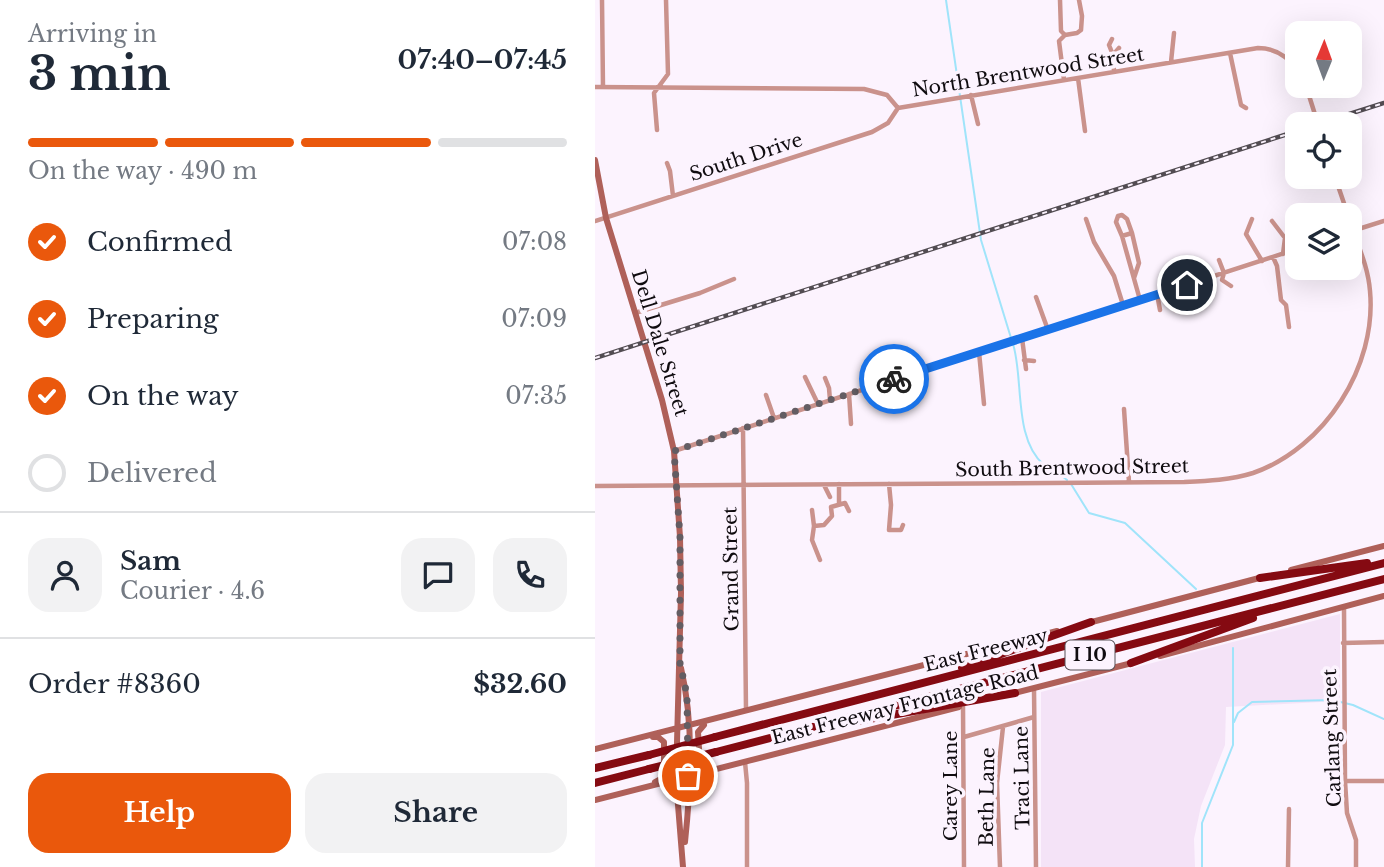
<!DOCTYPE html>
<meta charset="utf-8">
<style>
body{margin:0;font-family:"Libre Baskerville",serif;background:#f2f2f3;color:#1f2937;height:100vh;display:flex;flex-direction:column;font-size:26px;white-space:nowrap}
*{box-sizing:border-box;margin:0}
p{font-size:23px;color:#747a83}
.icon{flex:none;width:38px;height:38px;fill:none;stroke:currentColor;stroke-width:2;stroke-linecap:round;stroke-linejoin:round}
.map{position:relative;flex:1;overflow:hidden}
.side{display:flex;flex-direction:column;background:#fff;width:595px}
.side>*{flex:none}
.needle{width:46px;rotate:1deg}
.tools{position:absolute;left:690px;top:21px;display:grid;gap:14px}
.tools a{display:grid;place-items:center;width:77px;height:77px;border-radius:14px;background:#fff;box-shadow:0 7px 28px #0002;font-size:35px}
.pin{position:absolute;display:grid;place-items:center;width:60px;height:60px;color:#fff;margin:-30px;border:4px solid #fff;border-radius:50%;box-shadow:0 2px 7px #0007}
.courier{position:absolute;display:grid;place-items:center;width:70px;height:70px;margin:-35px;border:5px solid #1a73e8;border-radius:50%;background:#fff;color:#222;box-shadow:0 2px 9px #0007}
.headline em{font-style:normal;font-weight:800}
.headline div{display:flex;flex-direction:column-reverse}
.headline{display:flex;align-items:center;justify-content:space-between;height:119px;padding:0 28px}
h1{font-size:46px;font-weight:800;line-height:52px}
.bar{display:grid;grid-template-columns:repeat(4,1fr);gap:10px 7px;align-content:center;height:84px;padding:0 28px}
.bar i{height:9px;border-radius:5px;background:#e0e1e3}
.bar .on{background:#ea580c}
.bar p{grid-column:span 4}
.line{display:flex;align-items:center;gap:18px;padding:0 28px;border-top:2px solid #e0e1e3}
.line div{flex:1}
.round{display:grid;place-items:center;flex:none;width:74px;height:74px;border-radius:21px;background:#f2f2f3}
ol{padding:0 28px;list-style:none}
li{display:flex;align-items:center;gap:21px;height:77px}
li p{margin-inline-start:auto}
li .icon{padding:7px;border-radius:50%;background:#ea580c;color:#fff;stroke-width:4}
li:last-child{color:#747a83}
li i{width:38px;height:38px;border:4px solid #e0e1e3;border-radius:50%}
.primary-button{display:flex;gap:14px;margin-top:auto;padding:14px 28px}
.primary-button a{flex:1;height:80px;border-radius:21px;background:#ea580c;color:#fff;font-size:28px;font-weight:800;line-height:80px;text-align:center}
.primary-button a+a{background:#f2f2f3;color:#1f2937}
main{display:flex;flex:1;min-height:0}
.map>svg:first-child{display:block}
</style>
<main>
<section class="side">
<div class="headline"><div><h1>3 min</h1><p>Arriving in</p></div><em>07:40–07:45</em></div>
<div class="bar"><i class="on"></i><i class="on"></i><i class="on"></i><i></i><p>On the way · 490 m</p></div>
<ol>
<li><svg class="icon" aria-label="check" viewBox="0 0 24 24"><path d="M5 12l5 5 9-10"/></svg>Confirmed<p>07:08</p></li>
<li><svg class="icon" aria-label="check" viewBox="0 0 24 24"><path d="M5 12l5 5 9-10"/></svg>Preparing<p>07:09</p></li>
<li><svg class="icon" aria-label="check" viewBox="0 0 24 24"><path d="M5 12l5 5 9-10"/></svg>On the way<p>07:35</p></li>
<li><i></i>Delivered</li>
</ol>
<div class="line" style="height:126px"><a class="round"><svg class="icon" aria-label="person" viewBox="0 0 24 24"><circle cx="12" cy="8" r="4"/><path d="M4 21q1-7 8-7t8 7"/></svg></a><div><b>Sam</b><p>Courier · 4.6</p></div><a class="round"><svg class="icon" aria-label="chat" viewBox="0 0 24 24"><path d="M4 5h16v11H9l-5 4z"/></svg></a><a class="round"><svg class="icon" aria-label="phone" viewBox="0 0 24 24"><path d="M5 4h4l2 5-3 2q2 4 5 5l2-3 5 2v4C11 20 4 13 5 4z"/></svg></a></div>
<div class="line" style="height:91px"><div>Order #8360</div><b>$32.60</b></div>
<div class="primary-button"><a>Help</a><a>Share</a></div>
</section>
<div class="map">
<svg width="789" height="867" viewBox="0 0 789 867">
<rect width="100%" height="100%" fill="#fcf3fe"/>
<path fill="#f4e3f7" d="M 745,614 L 745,701 L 631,707 L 630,745 L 606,806 L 599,839 L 600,867 L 446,867 L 446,692 Z"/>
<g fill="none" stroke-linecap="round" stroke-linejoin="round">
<path stroke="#a0e4fa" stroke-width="2" d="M 351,0 L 386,240 L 416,338
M 418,344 C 429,379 418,439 449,465 C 456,471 465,474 472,480
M 476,484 L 494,513 L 530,523 L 601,589
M 639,722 L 643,713 L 657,702 L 737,700 L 758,705 L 789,719
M 607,867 L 607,823 L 638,745 L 638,648"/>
<path stroke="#ca928c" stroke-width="4.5" d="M 7,0 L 8,87
M 465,0 L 466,31 L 470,35 L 482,33 L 486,30 L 487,16 L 484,0
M 517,39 L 514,45 L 518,55
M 635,53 L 646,105 L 651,108
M 576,62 L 579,33
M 519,72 L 518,55 L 524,48
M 483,78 L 490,131
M 469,80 L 464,41 L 470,35
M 711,86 L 723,124
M 0,87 L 269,89 L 292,95 L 303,108 L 663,48 C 679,48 692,56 702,69
M 376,95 L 383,124
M 62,130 L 59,93 L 73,74 L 71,0
M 72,163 L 75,171 L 78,196
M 740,177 L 753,215
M 491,219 L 499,242 L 519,276 L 528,305
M 657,219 L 651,234 L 667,261
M 0,221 L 277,132 L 293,123 L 303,108
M 677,221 L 690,238 L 688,254
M 754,232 L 789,221
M 527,236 L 521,222 L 523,216 L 527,215 L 532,219 L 537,233
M 678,257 L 682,266 L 686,300 L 691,305 L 694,327
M 624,260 L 629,273 L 627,280 L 636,286
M 601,262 L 609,279
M 539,278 L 544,263 L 537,233 L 527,236 L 545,300
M 574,290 L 580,310
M 562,294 L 565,310
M 441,297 L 453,330
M 40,313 L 105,293 L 139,279
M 427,338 L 431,369
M 384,352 L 389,404
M 429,360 L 439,361
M 210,377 L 223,404
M 230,378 L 234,388 L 235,400
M 254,394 L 256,424
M 171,395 L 179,418
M 529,409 L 534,482
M 148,428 L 151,710
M 79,451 L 702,249
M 294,484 L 296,505 L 294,530 L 306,530 L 308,525
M 229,485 L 235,497
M 0,486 L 589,482 C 612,481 636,480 658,473 C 730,448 782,366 775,291 C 773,265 762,244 754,219
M 244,503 L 244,484
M 217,510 L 219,526 L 217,540 L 225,560
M 219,526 L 229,525 L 237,516 L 236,507 L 250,503 L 254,511
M 749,607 L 750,781 L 752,813 L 761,840 L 761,867
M 748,643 L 789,642
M 439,689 L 441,867
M 368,705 L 369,867
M 369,737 L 439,717
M 150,762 L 152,783 L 152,867
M 750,781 L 789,781
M 405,867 L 402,783 L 408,727
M 693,867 L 694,809"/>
<path stroke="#af6059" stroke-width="6" d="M 0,160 L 11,218 L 67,400 L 79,451 L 85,537 L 86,593 L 81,780 L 88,867
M 696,570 L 789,546
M 493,623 L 668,577
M 565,656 L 789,596
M 86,668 C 99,723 96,785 90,842
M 416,694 L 537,663
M 109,725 L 103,732 L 105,765 L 112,770
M 58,737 L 63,737 L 69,742 L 69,777 L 60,782
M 0,749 L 462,631
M 0,800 L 364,707"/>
<path stroke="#850a12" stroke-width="8" d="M 665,578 L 772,563
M 536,663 L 658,618
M 367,668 L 496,622
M 257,722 L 420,693
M 120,737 L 789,563
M 121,752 L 789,579
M 0,768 L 54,755
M 0,783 L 54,769"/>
<defs>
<path id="rail" d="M 723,124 L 789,103
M 0,358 L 702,131"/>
</defs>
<use href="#rail" stroke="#524c52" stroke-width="4.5"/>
<use href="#rail" stroke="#fcf3fe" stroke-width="2" stroke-dasharray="5" stroke-linecap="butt"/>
<path stroke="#850a12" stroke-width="8" d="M 54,755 L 120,737
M 54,769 L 121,752"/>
</g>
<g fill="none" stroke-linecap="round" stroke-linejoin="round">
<path stroke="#635d63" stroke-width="7" stroke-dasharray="0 12.6" d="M 93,776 L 92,695 L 85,663 L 85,537 L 79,451 L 299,379"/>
<path stroke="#1a73e8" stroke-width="9" d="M 299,379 L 592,285"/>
</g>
<g text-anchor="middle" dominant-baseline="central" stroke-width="7" stroke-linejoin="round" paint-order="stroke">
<rect fill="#fcf3fe" stroke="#575157" stroke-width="2" x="470.5" y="640.5" width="49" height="29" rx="5"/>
<g font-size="18" font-weight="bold" fill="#100c10">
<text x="495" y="655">I 10</text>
</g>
<g font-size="19" fill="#100c10" stroke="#fcf3fe">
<text transform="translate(433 72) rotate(-9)">North Brentwood Street</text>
<text transform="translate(151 157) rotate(-18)">South Drive</text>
<text transform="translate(65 343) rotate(73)">Dell Dale Street</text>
<text transform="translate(477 468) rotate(-1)">South Brentwood Street</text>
<text transform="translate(136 569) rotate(-91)">Grand Street</text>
<text transform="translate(391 650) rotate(-14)">East Freeway</text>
<text transform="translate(310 705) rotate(-14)">East Freeway Frontage Road</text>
<text transform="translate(737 738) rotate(-92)">Carlang Street</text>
<text transform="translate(427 778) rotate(-91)">Traci Lane</text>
<text transform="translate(355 786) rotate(-90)">Carey Lane</text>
<text transform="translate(392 797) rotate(-89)">Beth Lane</text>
</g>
</g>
</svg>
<div class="tools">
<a><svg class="needle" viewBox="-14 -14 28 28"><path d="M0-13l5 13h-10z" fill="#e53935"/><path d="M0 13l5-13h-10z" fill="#747a83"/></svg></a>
<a><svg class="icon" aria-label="locate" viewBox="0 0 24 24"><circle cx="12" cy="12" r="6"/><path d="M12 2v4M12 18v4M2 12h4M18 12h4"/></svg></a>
<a><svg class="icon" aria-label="layers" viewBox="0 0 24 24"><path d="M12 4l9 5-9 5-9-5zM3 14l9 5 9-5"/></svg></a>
</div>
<div class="pin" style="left:93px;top:776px;background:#ea580c"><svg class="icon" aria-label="bag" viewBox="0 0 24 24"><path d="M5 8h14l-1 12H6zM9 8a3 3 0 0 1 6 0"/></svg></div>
<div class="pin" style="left:592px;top:285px;background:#1f2937"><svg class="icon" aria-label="home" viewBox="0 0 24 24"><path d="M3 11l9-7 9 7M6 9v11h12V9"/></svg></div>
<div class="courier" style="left:299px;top:379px"><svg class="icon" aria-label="bike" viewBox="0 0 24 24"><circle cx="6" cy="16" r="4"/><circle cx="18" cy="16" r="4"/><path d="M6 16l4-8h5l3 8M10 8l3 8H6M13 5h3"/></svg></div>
</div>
</main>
